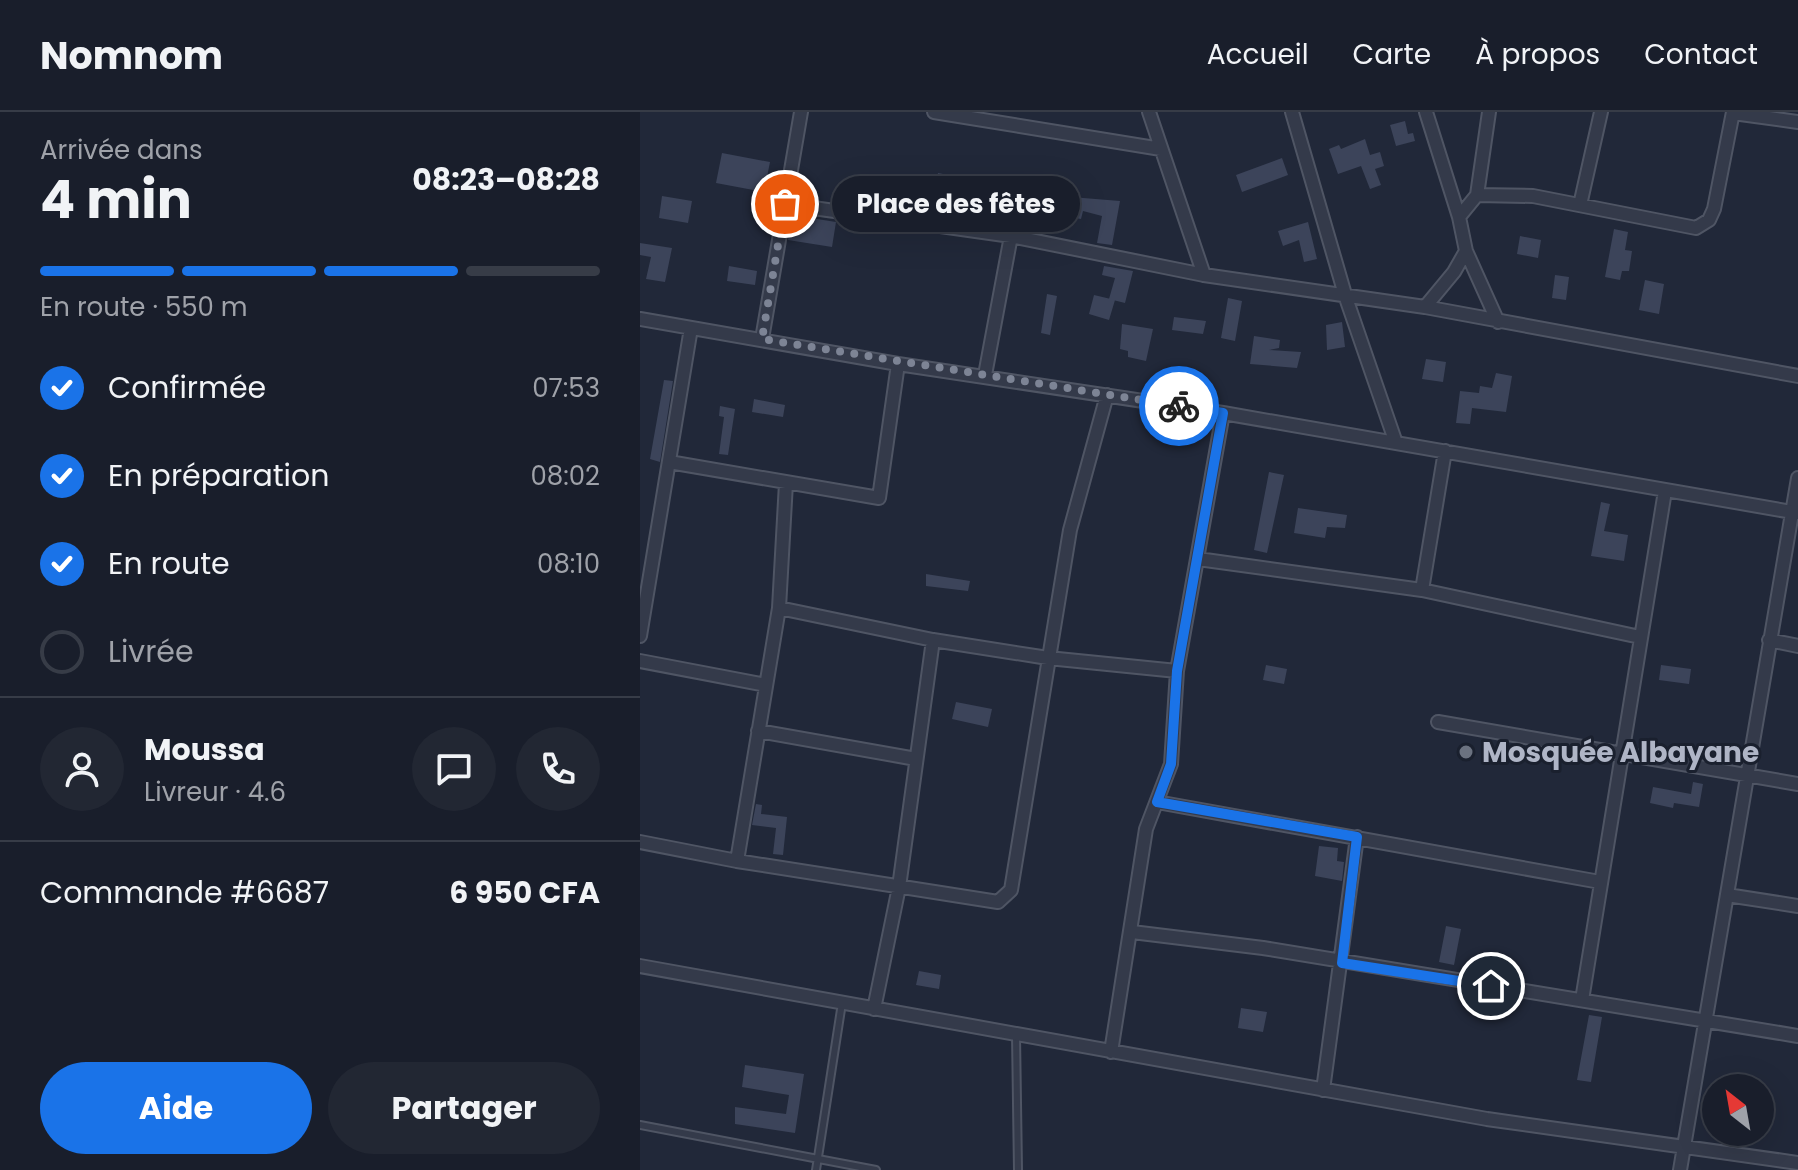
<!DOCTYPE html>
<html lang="fr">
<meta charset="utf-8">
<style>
body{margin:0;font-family:Poppins,sans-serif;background:#222733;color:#f1f3f6;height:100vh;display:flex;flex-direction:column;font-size:30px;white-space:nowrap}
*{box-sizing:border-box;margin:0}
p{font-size:26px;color:#9fa2a9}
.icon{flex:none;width:44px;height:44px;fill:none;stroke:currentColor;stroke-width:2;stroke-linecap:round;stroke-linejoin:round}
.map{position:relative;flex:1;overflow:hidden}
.side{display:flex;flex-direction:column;background:#191e2b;width:640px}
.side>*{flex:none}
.needle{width:52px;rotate:329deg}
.controls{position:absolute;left:1062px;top:962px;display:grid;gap:16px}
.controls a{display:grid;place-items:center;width:72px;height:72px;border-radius:50%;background:#191e2b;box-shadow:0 8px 32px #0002,0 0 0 2px #373c47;font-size:40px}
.pin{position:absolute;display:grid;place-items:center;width:68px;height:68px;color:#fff;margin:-34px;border:4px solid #fff;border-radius:50%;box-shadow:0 2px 8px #0007}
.courier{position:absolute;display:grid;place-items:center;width:80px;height:80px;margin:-40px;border:6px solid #1a73e8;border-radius:50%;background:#fff;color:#222;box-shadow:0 2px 10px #0007}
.bubble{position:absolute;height:56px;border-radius:28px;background:#191e2b;box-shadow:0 8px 32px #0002,0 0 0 2px #373c47;font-size:26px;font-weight:700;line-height:56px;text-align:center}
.overview em{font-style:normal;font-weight:700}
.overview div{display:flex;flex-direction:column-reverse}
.overview{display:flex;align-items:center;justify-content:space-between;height:136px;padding:0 40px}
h1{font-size:52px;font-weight:700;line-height:60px}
.bar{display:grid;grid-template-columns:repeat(4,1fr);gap:12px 8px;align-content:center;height:96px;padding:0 40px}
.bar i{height:10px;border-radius:6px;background:#373c47}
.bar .on{background:#1a73e8}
.bar p{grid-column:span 4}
.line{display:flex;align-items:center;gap:20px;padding:0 40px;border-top:2px solid #373c47}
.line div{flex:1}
.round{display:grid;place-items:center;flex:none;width:84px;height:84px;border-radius:42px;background:#222733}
ol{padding:0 40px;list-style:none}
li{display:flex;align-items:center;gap:24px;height:88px}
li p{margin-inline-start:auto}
li .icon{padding:8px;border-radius:50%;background:#1a73e8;color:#fff;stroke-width:4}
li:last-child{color:#9fa2a9}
li i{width:44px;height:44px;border:4px solid #373c47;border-radius:50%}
.button{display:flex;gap:16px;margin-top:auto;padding:16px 40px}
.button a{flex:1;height:92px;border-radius:48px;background:#1a73e8;color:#fff;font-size:32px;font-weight:700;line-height:92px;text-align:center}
.button a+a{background:#222733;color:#f1f3f6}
header{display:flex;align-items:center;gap:48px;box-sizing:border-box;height:112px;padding:0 40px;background:#191e2b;border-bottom:2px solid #373c47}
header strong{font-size:38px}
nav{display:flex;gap:44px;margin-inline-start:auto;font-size:28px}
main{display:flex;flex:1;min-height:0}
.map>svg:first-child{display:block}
</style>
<header>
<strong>Nomnom</strong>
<nav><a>Accueil</a><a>Carte</a><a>À propos</a><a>Contact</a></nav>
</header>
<main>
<section class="side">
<div class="overview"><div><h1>4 min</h1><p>Arrivée dans</p></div><em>08:23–08:28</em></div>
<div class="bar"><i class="on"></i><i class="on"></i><i class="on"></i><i></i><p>En route · 550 m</p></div>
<ol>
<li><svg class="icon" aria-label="check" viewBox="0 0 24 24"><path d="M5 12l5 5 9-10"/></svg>Confirmée<p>07:53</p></li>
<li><svg class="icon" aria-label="check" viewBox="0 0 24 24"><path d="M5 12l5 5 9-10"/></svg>En préparation<p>08:02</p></li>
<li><svg class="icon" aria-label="check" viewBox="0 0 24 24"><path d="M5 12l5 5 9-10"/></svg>En route<p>08:10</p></li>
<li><i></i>Livrée</li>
</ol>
<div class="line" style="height:144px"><a class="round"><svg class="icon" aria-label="person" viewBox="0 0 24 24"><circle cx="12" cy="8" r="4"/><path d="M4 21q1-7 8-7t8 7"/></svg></a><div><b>Moussa</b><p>Livreur · 4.6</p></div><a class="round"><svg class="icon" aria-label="chat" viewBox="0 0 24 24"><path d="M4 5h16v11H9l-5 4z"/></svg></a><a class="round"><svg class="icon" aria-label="phone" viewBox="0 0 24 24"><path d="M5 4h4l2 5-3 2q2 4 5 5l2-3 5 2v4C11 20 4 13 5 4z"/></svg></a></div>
<div class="line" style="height:104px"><div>Commande #6687</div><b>6 950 CFA</b></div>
<div class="button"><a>Aide</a><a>Partager</a></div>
</section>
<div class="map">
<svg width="1158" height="1058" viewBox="0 0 1158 1058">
<rect width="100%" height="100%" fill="#212839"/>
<path fill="#3c445a" d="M 765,9 L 768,22 L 773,21 L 775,29 L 756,34 L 750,13 Z
M 725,27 L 730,43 L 740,40 L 744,54 L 735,57 L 741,73 L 730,77 L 721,54 L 698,62 L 689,37 L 699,33 L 701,37 Z
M 82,41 L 130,50 L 124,80 L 76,71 Z
M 642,46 L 648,63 L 602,80 L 596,63 Z
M 298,61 L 313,64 L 312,69 L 329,72 L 324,101 L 292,93 Z
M 22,84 L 52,89 L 48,111 L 19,106 Z
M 431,85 L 480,89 L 472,133 L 457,131 L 462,104 L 443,99 L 441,107 L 426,104 Z
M 152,103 L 196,110 L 192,135 L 148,128 Z
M 668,110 L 677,147 L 664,150 L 659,128 L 643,134 L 638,119 Z
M 974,117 L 988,120 L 985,138 L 992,139 L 989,159 L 982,159 L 980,168 L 965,165 Z
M 880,124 L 901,128 L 898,146 L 877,142 Z
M 0,131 L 32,136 L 25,170 L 6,167 L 11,145 L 0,143 Z
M 89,154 L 117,159 L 115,173 L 87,169 Z
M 464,154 L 493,159 L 485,191 L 469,187 L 475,166 L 462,163 Z
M 915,163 L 929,165 L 926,188 L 912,186 Z
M 1005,168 L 1024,172 L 1019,202 L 999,198 Z
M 407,182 L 417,184 L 410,223 L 401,221 Z
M 454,183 L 475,188 L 469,208 L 449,202 Z
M 588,186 L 602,189 L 595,229 L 581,226 Z
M 534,205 L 566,209 L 563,222 L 532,218 Z
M 702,210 L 705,235 L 687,238 L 686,213 Z
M 482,212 L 513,217 L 506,249 L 488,245 L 488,239 L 480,237 Z
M 614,224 L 640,228 L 639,236 L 629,238 L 661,240 L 657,256 L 610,252 Z
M 786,247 L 806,250 L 803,270 L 782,267 Z
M 856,261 L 872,264 L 866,300 L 832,296 L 830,312 L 816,311 L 820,279 L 839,281 L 840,274 L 852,276 Z
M 24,268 L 33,269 L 20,350 L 10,347 Z
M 114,287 L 145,293 L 143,305 L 112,300 Z
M 80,294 L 95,297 L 88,343 L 79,342 L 84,305 L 79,304 Z
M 629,360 L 644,363 L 627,441 L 614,438 Z
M 961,390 L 970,392 L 964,419 L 988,423 L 984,449 L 951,444 Z
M 658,396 L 707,403 L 705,416 L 687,415 L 685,426 L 654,421 Z
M 286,462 L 330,469 L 328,479 L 286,474 Z
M 626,553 L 647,557 L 644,572 L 623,568 Z
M 1021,553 L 1051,557 L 1049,572 L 1019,568 Z
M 316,590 L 352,597 L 348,615 L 312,607 Z
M 1053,670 L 1063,672 L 1059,695 L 1034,691 L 1033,696 L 1010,691 L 1013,675 L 1051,682 Z
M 116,692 L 122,693 L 121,702 L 147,705 L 143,743 L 133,742 L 136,716 L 112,713 Z
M 679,734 L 698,736 L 697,749 L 704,750 L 702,769 L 675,764 Z
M 806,814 L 821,817 L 814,853 L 799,850 Z
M 279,859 L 301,863 L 299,877 L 276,873 Z
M 601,896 L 627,900 L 623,920 L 598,916 Z
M 949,903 L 962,905 L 951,970 L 937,968 Z
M 105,953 L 164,962 L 155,1021 L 95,1012 L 95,995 L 146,1002 L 149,983 L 102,975 Z"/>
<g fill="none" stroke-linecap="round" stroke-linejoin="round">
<defs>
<path id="service" d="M 376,923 L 378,1058
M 0,1013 L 236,1058
M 176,1058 L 202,891"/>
<path id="minor" d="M 294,0 L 521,37
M 509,0 L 564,163
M 652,0 L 706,186 L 756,331
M 786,0 L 819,105 L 826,139 L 858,210
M 1093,1 L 1158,10
M 837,83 L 893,84 L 1056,116 L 1069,108 L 1074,97 L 1093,0
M 145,92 L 371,124 L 564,163 L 785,195 L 1158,264
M 940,93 L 961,0
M 819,105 L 837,83 L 849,0
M 785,195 L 814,160 L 826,139
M 0,207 L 258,252 L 583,301 L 1158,401
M 122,227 L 161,0
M 345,263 L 371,124
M 29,350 L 239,386 L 258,252
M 558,447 L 782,478 L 1000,525
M 782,478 L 805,339
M 139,496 L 293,528 L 408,546 L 537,559
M 0,524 L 51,216
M 1129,528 L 1158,534
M 0,549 L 126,573
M 798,610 L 1158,672
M 118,619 L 276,647
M 517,690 L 960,770
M 0,730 L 97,749 L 358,790 L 371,778 L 430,418 L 467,283
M 97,749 L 139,496 L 146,371
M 1087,783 L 1158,794
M 492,820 L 623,836 L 1158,924
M 0,854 L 847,1007 L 1158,1051
M 942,888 L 1025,379
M 234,897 L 259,775 L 293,528
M 471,940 L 506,717 L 531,652 L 537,559 L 583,301
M 683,978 L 717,725
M 1040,1058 L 1158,366"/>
</defs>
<use href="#service" stroke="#4f5564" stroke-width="10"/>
<use href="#minor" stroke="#4f5564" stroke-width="16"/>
<use href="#service" stroke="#343a4a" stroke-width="6"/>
<use href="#minor" stroke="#343a4a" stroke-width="12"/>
</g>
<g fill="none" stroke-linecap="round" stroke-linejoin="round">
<path stroke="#7d8495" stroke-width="8" stroke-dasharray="0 14.4" d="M 145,92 L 122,227 L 539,294"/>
<path stroke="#1a73e8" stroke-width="10" d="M 539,294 L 583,301 L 537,559 L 531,652 L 517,690 L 717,725 L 702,851 L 851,874"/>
</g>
<circle fill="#6b7280" stroke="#1a202e" stroke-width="3" cx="826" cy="640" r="8"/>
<g text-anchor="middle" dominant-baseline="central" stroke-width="6" stroke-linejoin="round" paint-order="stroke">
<g font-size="28" font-weight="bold" fill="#afb5c6" stroke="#1a202e" text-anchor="start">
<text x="842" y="640">Mosquée Albayane</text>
</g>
</g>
</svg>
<div class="controls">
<a><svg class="needle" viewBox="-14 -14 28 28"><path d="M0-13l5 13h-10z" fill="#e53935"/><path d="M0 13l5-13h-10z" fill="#9fa2a9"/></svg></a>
</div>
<div class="pin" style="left:145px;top:92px;background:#ea580c"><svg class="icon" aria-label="bag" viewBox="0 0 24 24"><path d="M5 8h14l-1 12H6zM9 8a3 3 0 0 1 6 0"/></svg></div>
<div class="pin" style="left:851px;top:874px;background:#1f2937"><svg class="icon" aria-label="home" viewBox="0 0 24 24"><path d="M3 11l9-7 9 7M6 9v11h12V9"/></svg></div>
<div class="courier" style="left:539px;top:294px"><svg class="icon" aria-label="bike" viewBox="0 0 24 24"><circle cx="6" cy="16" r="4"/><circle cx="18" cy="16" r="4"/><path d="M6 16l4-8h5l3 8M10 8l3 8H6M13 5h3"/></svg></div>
<div class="bubble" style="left:192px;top:64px;width:248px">Place des fêtes</div>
</div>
</main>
